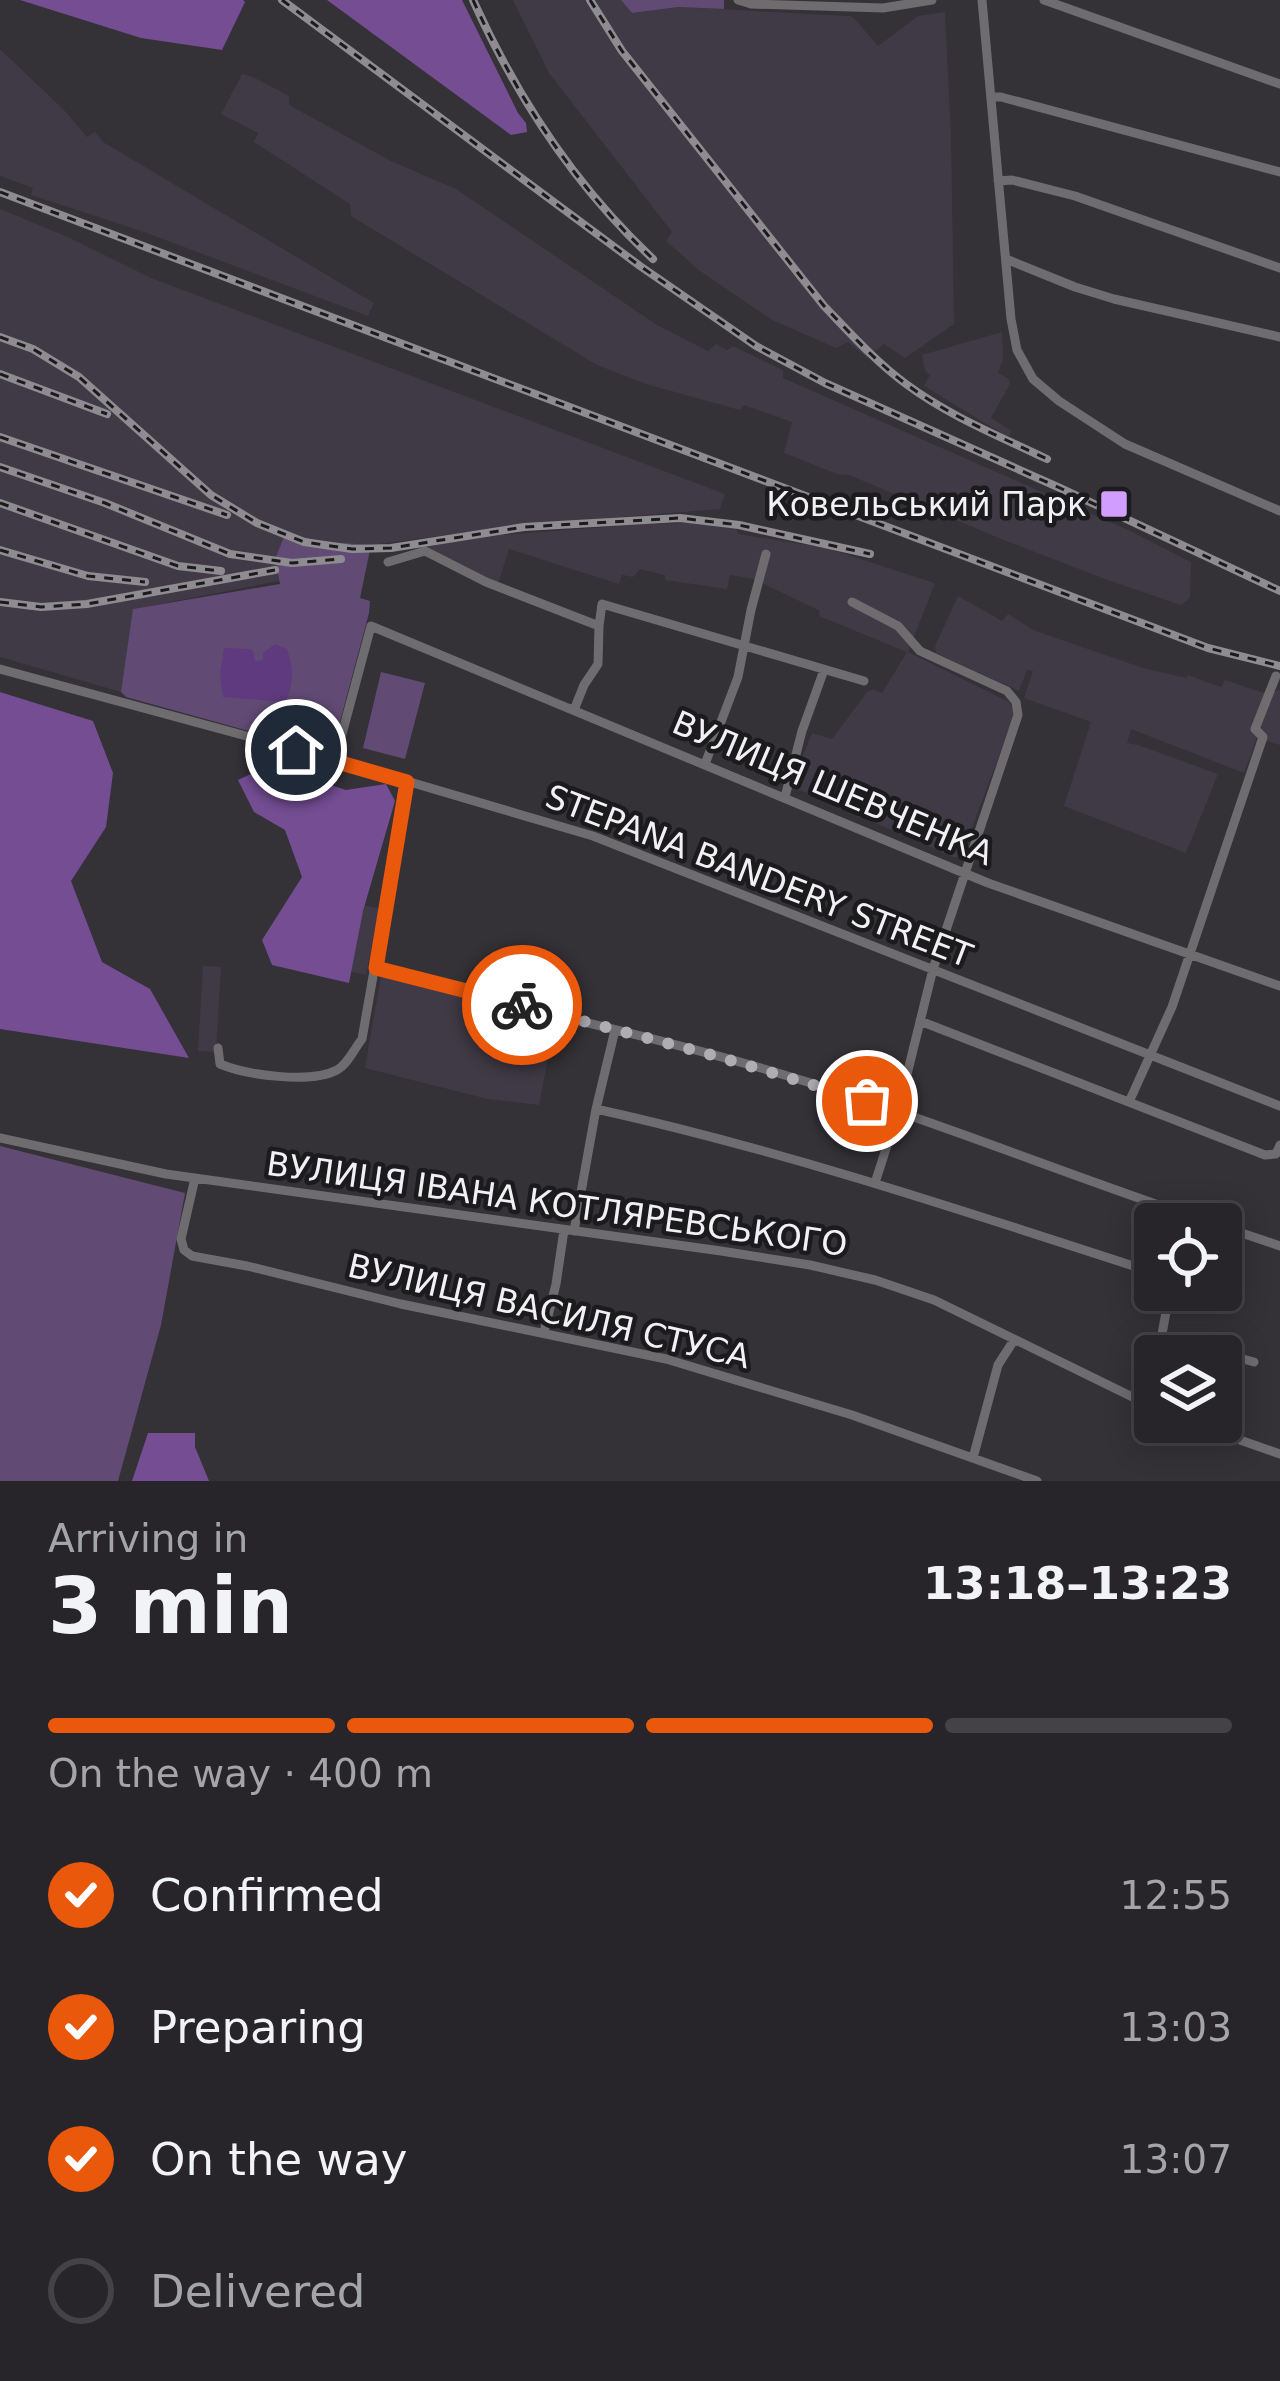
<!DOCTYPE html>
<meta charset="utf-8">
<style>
body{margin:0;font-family:"DejaVu Sans",sans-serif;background:#333135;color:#f1f3f6;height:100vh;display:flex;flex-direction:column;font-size:45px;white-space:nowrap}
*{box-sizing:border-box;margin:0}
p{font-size:39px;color:#a4a5a8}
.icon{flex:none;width:66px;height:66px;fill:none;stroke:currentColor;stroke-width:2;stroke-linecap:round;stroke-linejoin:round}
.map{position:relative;height:1481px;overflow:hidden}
.drawer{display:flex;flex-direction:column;background:#272529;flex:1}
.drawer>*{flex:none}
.controls{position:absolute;left:1134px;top:1203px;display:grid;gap:24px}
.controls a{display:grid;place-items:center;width:108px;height:108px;border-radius:12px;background:#272529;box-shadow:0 6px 30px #0003,0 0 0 3px #434246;font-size:60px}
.pin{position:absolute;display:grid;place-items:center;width:102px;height:102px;color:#fff;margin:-51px;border:6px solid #fff;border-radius:50%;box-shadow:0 3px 12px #0007}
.courier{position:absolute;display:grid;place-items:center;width:120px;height:120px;margin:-60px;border:9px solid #ea580c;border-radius:50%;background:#fff;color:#222;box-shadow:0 3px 15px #0007}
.overview em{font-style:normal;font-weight:700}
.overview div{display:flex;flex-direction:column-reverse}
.overview{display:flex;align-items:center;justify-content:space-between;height:204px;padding:0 48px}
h1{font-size:78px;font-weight:700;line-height:90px}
.bar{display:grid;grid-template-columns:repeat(4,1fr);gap:18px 12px;align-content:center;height:144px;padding:0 48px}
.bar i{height:15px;border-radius:9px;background:#434246}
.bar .current{background:#ea580c}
.bar p{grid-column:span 4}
ol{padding:0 48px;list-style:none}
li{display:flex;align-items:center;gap:36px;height:132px}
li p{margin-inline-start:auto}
li .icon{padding:12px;border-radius:50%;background:#ea580c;color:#fff;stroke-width:4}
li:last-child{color:#a4a5a8}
li i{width:66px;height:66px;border:6px solid #434246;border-radius:50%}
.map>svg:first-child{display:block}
</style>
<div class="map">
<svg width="1280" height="1481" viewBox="0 0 1280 1481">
<rect width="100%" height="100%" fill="#343137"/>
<path fill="#403a46" d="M 513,0 L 621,0 L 632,13 L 678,7 L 849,16 L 853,17 L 878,46 L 918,16 L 945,12 L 951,136 L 954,324 L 905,358 L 884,344 L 867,358 L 848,342 L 836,348 L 772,320 L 700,271 L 666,241 L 672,232 L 549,73 Z
M 0,49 L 64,110 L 87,137 L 95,132 L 103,142 L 374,303 L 368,316 L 144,232 L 31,195 L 33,188 L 0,176 Z
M 242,74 L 253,77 L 289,96 L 289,105 L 391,161 L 456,189 L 657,325 L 708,351 L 716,344 L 727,350 L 733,346 L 783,370 L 783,378 L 1128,530 L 1191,562 L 1190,598 L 1181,605 L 1113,582 L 1006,541 L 849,475 L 837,474 L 784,453 L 792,422 L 744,405 L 740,410 L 646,384 L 597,365 L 351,216 L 350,204 L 254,142 L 258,133 L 221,114 Z
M 0,209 L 68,237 L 151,278 L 725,494 L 720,509 L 522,525 L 371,545 L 317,541 L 286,533 L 275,559 L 279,581 L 134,609 L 121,692 L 0,657 Z
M 1002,332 L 1003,359 L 998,373 L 1009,379 L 1010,384 L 991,418 L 1012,431 L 1008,437 L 924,386 L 930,375 L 925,371 L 922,355 Z
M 643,524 L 691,523 L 736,528 L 738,534 L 826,548 L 935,583 L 908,652 L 1009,702 L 1015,713 L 961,857 L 953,857 L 791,786 L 812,733 L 832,739 L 867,692 L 873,689 L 882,693 L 907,652 L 819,616 L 820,611 L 754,579 L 730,575 L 727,589 L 665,580 L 665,575 L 640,569 L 633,577 L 622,575 L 619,584 L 509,549 L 498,584 L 421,547 L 488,536 Z
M 958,596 L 1002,621 L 1008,614 L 1033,630 L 1143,668 L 1187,678 L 1188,675 L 1221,687 L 1225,680 L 1264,693 L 1280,690 L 1280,745 L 1257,738 L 1244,773 L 1131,729 L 1127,743 L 1138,745 L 1218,774 L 1186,853 L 1064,806 L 1091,722 L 1024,698 L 1033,671 L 1027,670 L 1019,691 L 936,653 L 935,646 Z
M 361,905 L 379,908 L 366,975 L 348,971 Z
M 203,966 L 221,967 L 216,1052 L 198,1051 Z
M 381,976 L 555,1022 L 539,1105 L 488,1099 L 365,1068 Z"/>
<path fill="#614b74" d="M 621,0 L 724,0 L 724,9 L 678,7 L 632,13 Z
M 286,532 L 317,541 L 371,545 L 360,598 L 370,601 L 369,613 L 339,725 L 329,749 L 321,751 L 126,697 L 121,692 L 133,609 L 280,584 L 275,559 Z
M 381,672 L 425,683 L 405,759 L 363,748 Z
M 0,1146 L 185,1193 L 161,1325 L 118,1481 L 0,1481 Z"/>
<path fill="#744d93" d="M 20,0 L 243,0 L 245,2 L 222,50 L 141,38 Z
M 327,0 L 462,0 L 518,113 L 526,123 L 527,132 L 511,135 Z
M 0,692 L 93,721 L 113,773 L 106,827 L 71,881 L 102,962 L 150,989 L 189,1058 L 0,1029 Z
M 270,765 L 346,790 L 386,784 L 395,801 L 363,911 L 349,983 L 272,965 L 262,940 L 302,877 L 285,830 L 254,812 L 238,780 Z
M 148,1433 L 195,1433 L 195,1447 L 209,1481 L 132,1481 Z"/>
<path fill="#603a7e" d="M 275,644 L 287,649 C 293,667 295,684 285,702 L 223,697 L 220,674 L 224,648 L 250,649 L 253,651 L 255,661 L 263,660 L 263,653 Z"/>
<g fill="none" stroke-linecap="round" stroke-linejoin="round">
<path stroke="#6e6c6f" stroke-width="9" d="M 738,0 L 751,4 L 883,8 L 932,0
M 982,0 L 1011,319 L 1017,350 L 1033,379 L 1059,401 L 1125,444 L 1280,511
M 1044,0 L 1280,84
M 991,97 L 1001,97 L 1280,172
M 998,181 L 1012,180 L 1075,196 L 1280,268
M 1006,259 L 1075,287 L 1114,299 L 1280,337
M 388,562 L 425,551 L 486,582 L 599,626
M 852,602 L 898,626 L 920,651 L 1007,691 L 1016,702 L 1018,715 L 933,969 L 898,1111 L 875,1183
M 0,669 L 335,760 L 593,836 L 1280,1106
M 574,710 L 584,685 L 598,664 L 599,626 L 602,604 L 864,681
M 335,760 L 371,626 L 988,883 L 1280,986
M 705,764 L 738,677 L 751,610 L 766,554
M 785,797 L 802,731 L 824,670
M 376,969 C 513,1008 654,1035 791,1077 C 934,1120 1072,1177 1214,1224
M 920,1021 L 1265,1155 L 1276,1154 L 1280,1145
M 218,1048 L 220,1064 C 246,1075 311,1084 337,1070 C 348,1064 354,1049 362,1039 L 407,782
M 1129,1102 L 1172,1007 L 1263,737 L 1255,729 L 1276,676
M 596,1109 C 786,1151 970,1213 1155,1273
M 0,1138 L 166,1174 L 721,1251 L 810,1265 L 875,1280 L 934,1300 L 1155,1408
M 195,1178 L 181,1239 L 184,1250 L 192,1256 L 247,1266 L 401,1304 L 666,1359 L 852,1415 L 1037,1481
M 1221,1226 L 1280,1246
M 574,1231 L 596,1109 L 615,1030
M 544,1332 L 556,1284 L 564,1230
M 1161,1337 L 1254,1362
M 1158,1356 L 1170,1290
M 1152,1407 L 1155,1377
M 1189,1422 L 1280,1454
M 973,1458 L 998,1365 L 1014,1340"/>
<defs>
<path id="rail" d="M 282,0 L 640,266 L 756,346 L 825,383 L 1060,488 L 1280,591
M 473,0 C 517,98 574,185 653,259
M 590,0 L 622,51 L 824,306 C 850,333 876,362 906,384 C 949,416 999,436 1047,459
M 0,192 L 1208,648 L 1280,666
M 0,337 L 33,349 L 79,377 L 211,495 L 257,523 L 304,542 L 352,549 L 391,548 L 524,527 L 680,518 L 739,525 L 870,554
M 0,374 L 107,414
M 0,437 L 227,515
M 0,467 L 105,503 L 230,554 L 292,563 L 341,559
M 0,503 L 178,566 L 221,571
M 0,550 L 88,576 L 145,582
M 0,602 L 41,607 L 87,604 L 275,570"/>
</defs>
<use href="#rail" stroke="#8f8c91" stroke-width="8"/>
<use href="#rail" stroke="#1b1a1c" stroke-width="3" stroke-dasharray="9" stroke-linecap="butt"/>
</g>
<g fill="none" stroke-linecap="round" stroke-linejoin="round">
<path stroke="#b0adb2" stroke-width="12" stroke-dasharray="0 21.6" d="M 522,1005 L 716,1056 L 867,1101"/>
<path stroke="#ea580c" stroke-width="15" d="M 296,750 L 407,782 L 376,968 L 522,1005"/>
</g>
<rect fill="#d19dfe" stroke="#1b1a1c" stroke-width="4.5" x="1099" y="489" width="30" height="30" rx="6"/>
<g text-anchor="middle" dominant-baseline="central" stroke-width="9" stroke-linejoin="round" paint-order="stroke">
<g font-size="33" fill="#f2f0f4" stroke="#1b1a1c" text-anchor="end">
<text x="1087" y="504">Ковельський Парк</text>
</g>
<g font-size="33" fill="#f2f0f4" stroke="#1b1a1c">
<text transform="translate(833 788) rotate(23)">ВУЛИЦЯ ШЕВЧЕНКА</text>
<text transform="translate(759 876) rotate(21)">STEPANA BANDERY STREET</text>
<text transform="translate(557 1204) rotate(8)">ВУЛИЦЯ ІВАНА КОТЛЯРЕВСЬКОГО</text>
<text transform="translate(549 1311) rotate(13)">ВУЛИЦЯ ВАСИЛЯ СТУСА</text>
</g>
</g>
</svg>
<div class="controls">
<a><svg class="icon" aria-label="locate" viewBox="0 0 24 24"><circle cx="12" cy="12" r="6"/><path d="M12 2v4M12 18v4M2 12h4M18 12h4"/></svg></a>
<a><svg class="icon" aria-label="layers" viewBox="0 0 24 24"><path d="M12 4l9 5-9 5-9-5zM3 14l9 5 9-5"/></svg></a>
</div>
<div class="pin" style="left:867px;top:1101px;background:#ea580c"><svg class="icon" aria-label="bag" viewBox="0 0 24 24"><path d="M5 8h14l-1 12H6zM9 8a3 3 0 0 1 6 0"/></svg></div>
<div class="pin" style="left:296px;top:750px;background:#1f2937"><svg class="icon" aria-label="home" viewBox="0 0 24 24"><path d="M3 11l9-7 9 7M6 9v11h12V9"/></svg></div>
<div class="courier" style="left:522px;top:1005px"><svg class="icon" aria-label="bike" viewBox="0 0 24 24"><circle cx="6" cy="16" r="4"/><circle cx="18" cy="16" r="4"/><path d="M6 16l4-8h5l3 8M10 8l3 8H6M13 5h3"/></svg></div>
</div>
<section class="drawer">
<div class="overview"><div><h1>3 min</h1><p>Arriving in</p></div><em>13:18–13:23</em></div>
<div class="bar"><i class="current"></i><i class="current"></i><i class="current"></i><i></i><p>On the way · 400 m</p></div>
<ol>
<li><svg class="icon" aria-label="check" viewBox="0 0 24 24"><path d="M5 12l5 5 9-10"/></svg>Confirmed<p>12:55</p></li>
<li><svg class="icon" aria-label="check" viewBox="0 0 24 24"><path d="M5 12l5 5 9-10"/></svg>Preparing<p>13:03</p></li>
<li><svg class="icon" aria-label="check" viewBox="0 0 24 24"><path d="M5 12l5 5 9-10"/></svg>On the way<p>13:07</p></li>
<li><i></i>Delivered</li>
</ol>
</section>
